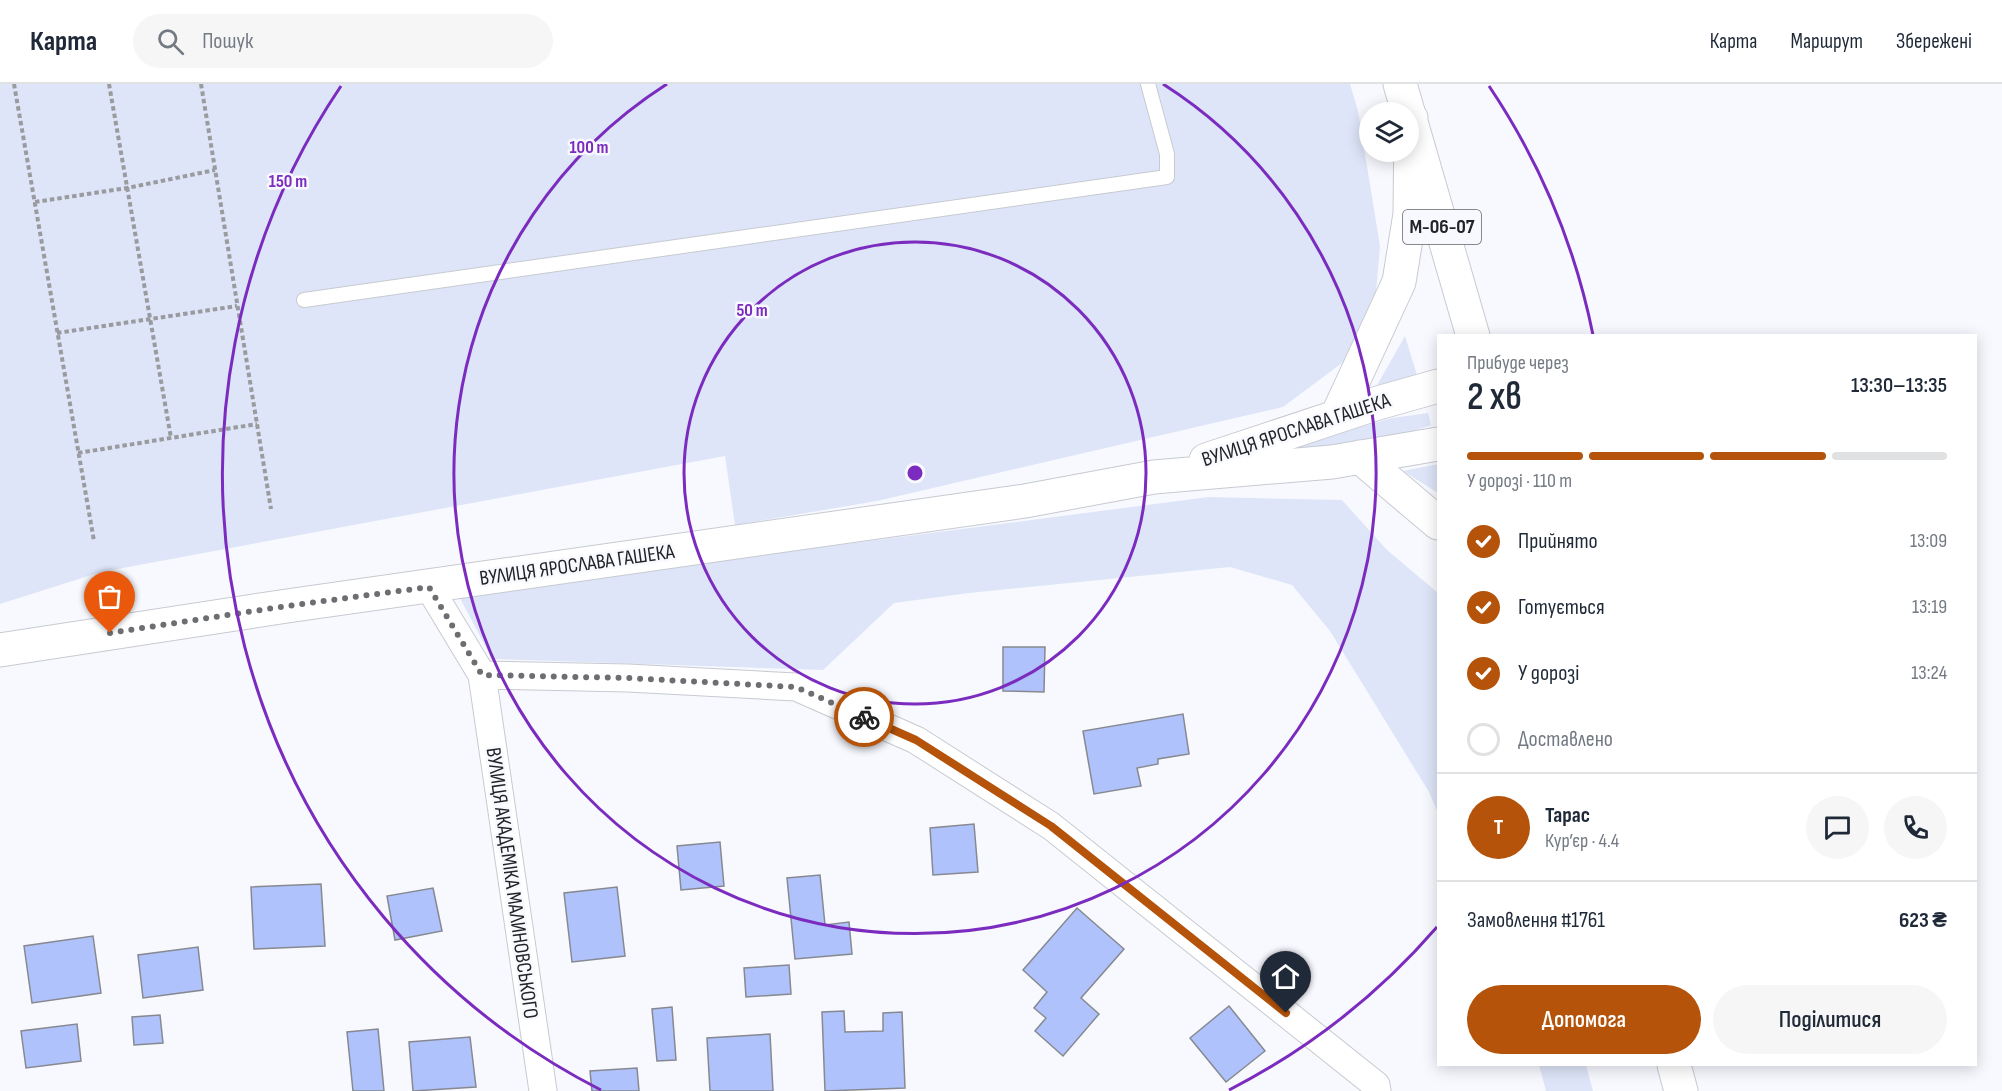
<!DOCTYPE html>
<html lang="uk">
<meta charset="utf-8">
<style>
body{margin:0;font-family:"Sofia Sans Condensed",sans-serif;background:#f6f6f7;color:#1f2937;height:100vh;display:flex;flex-direction:column;font-size:22px;white-space:nowrap}
*{box-sizing:border-box;margin:0}
p{font-size:20px;color:#747a83}
.icon{flex:none;width:33px;height:33px;fill:none;stroke:currentColor;stroke-width:2;stroke-linecap:round;stroke-linejoin:round}
.map{position:relative;flex:1;overflow:hidden}
.sheet{position:absolute;left:1437px;top:250px;width:540px;height:732px;display:flex;flex-direction:column;background:#fff;border-radius:0px;box-shadow:0 3px 15px #0003}
.sheet>*{flex:none}
.fabs{position:absolute;left:1359px;top:18px;display:grid;gap:12px}
.fabs a{display:grid;place-items:center;width:60px;height:60px;border-radius:50%;background:#fff;box-shadow:0 3px 15px #0003;font-size:30px}
.pin{position:absolute;display:grid;place-items:center;width:51px;height:51px;color:#fff;margin:-62px -26px;border-radius:50% 50% 50% 0;rotate:-45deg;box-shadow:0 0 6px #0007}
.pin .icon{rotate:45deg}
.courier{position:absolute;display:grid;place-items:center;width:60px;height:60px;margin:-30px;border:4px solid #b45309;border-radius:50%;background:#fff;color:#222;box-shadow:0 2px 8px #0007}
.head em{font-style:normal;font-weight:600}
.head div{display:flex;flex-direction:column-reverse}
.head{display:flex;align-items:center;justify-content:space-between;height:102px;padding:0 30px}
h1{font-size:39px;font-weight:600;line-height:45px}
.bar{display:grid;grid-template-columns:repeat(4,1fr);gap:9px 6px;align-content:center;height:72px;padding:0 30px}
.bar i{height:8px;border-radius:4px;background:#e0e1e3}
.bar .current{background:#b45309}
.bar p{grid-column:span 4}
.line{display:flex;align-items:center;gap:15px;padding:0 30px;border-top:2px solid #e0e1e3}
.line div{flex:1}
.round{display:grid;place-items:center;flex:none;width:63px;height:63px;border-radius:32px;background:#f6f6f7}
ol{padding:0 30px;list-style:none}
li{display:flex;align-items:center;gap:18px;height:66px}
li p{margin-inline-start:auto}
li .icon{padding:6px;border-radius:50%;background:#b45309;color:#fff;stroke-width:4}
li:last-child{color:#747a83}
li i{width:33px;height:33px;border:3px solid #e0e1e3;border-radius:50%}
.cta{display:flex;gap:12px;margin-top:auto;padding:12px 30px}
.cta a{flex:1;height:69px;border-radius:36px;background:#b45309;color:#fff;font-size:24px;font-weight:600;line-height:69px;text-align:center}
.cta a+a{background:#f6f6f7;color:#1f2937}
header{display:flex;align-items:center;gap:36px;box-sizing:border-box;height:84px;padding:0 30px;background:#fff;border-bottom:2px solid #e0e1e3}
header strong{font-size:28px}
nav{display:flex;gap:33px;margin-inline-start:auto;font-size:21px}
.search{width:420px;height:54px;background:#f6f6f7;display:flex;align-items:center;gap:15px;box-sizing:border-box;padding:0 21px;border-radius:33px;color:#747a83;font-size:22px}
.map>svg:first-child{display:block}
</style>
<header>
<strong>Карта</strong>
<div class="search"><svg class="icon" aria-label="search" viewBox="0 0 24 24"><circle cx="10" cy="10" r="6"/><path d="M15 15l6 6"/></svg>Пошук</div>
<nav><a>Карта</a><a>Маршрут</a><a>Збережені</a></nav>
</header>
<div class="map">
<svg width="2002" height="1007" viewBox="0 0 2002 1007">
<rect width="100%" height="100%" fill="#f8f9fe"/>
<path fill="#dee5f8" d="M 0,0 L 1350,0 L 1358,27 L 1380,162 L 1375,220 L 1346,276 L 1283,323 L 877,417 L 735,441 L 725,372 L 101,488 L 0,520 Z
M 1405,252 L 1417,291 L 1376,303 Z
M 1428,329 L 1431,341 L 1395,353 L 1260,372 L 1392,334 Z
M 1438,380 L 1438,409 L 1403,387 Z
M 1209,413 L 1342,416 L 1387,466 L 1438,509 L 1438,729 L 1429,708 L 1330,547 L 1292,501 L 1230,483 L 969,509 L 894,519 L 823,586 L 492,575 L 460,514 L 768,470 Z
M 1539,981 L 1586,981 L 1593,1007 L 1546,1007 Z"/>
<path fill="#afc2fc" stroke="#878990" stroke-width="1.5" d="M 1003,563 L 1045,563 L 1044,608 L 1003,607 Z
M 1183,630 L 1189,670 L 1158,675 L 1158,680 L 1137,684 L 1141,702 L 1094,710 L 1083,647 Z
M 974,740 L 978,788 L 933,791 L 930,744 Z
M 720,758 L 724,802 L 681,806 L 677,762 Z
M 820,791 L 825,841 L 849,838 L 852,870 L 795,875 L 787,794 Z
M 321,800 L 325,862 L 254,865 L 251,803 Z
M 617,803 L 625,872 L 572,878 L 564,809 Z
M 433,804 L 442,847 L 395,856 L 387,812 Z
M 1077,824 L 1124,865 L 1081,914 L 1099,930 L 1063,972 L 1035,947 L 1046,934 L 1034,924 L 1047,908 L 1023,886 Z
M 93,852 L 101,909 L 32,919 L 24,862 Z
M 198,863 L 203,906 L 143,914 L 138,871 Z
M 789,881 L 791,910 L 746,913 L 744,884 Z
M 1229,922 L 1265,967 L 1226,998 L 1190,954 Z
M 672,923 L 676,976 L 657,977 L 652,925 Z
M 844,927 L 845,948 L 883,947 L 883,929 L 902,928 L 905,1004 L 825,1007 L 822,928 Z
M 160,931 L 163,959 L 134,961 L 132,933 Z
M 77,940 L 81,977 L 26,984 L 21,947 Z
M 378,945 L 384,1007 L 353,1007 L 347,948 Z
M 770,950 L 773,1007 L 710,1007 L 707,954 Z
M 470,953 L 476,1003 L 413,1007 L 409,958 Z
M 637,984 L 639,1007 L 592,1007 L 590,987 Z"/>
<g fill="none" stroke-linecap="round" stroke-linejoin="round">
<defs>
<path id="service" d="M 304,216 C 591,173 880,136 1167,93 L 1167,70 L 1148,0"/>
<path id="minor" d="M 429,503 L 482,591 L 543,1007
M 482,591 L 628,594 L 796,603 L 916,656 L 1051,742 L 1376,1001 L 1377,1007"/>
<path id="primary" d="M 1400,0 L 1473,252
M 1337,332 L 1399,198 L 1410,130 L 1411,34
M 1360,373 L 1438,439
M 1206,376 L 1378,319 L 1438,302
M 0,566 L 287,522 L 1025,417 L 1154,393 L 1332,378 L 1438,360
M 1674,981 L 1681,1007"/>
</defs>
<use href="#service" stroke="#c7cad1" stroke-width="16"/>
<use href="#minor" stroke="#c7cad1" stroke-width="29"/>
<use href="#primary" stroke="#c7cad1" stroke-width="35"/>
<path stroke="#9a9b9f" stroke-width="4" stroke-dasharray="4.5 3" stroke-linecap="butt" d="M 14,0 L 94,457
M 109,0 L 171,354
M 201,0 L 271,425
M 35,118 L 127,104 L 215,86
M 57,249 L 237,222
M 78,369 L 257,340"/>
<use href="#service" stroke="#fff" stroke-width="14"/>
<use href="#minor" stroke="#fff" stroke-width="27"/>
<use href="#primary" stroke="#fff" stroke-width="33"/>
</g>
<g fill="none" stroke-linecap="round" stroke-linejoin="round">
<path stroke="#6d6e72" stroke-width="6" stroke-dasharray="0 10.8" d="M 110,549 L 287,522 L 429,503 L 482,591 L 628,594 L 796,603 L 864,633"/>
<path stroke="#b45309" stroke-width="8" d="M 864,633 L 916,656 L 1051,742 L 1286,929"/>
</g>
<g fill="none" stroke="#7b2cbf" stroke-width="3">
<circle cx="915" cy="389" r="231"/>
<path d="M1163 0A461 461 0 1 1 667 0"/>
<path d="M1437 843A692 692 0 0 1 1229 1006M601 1006A692 692 0 0 1 341 2M1489 2A692 692 0 0 1 1593 251"/>
</g>
<g text-anchor="middle" dominant-baseline="central" stroke-width="5" stroke-linejoin="round" paint-order="stroke">
<rect fill="#f8f9fe" stroke="#626367" stroke-width="1.5" x="1403" y="126" width="78" height="34" rx="4.5"/>
<g font-size="20" font-weight="bold" fill="#222326">
<text x="1442" y="143">М-06-07</text>
</g>
<g font-size="21" fill="#222326" stroke="#f8f9fe">
<text transform="translate(1296 346) rotate(-18)">ВУЛИЦЯ ЯРОСЛАВА ГАШЕКА</text>
<text transform="translate(577 481) rotate(-8)">ВУЛИЦЯ ЯРОСЛАВА ГАШЕКА</text>
<text transform="translate(512 799) rotate(82)">ВУЛИЦЯ АКАДЕМІКА МАЛИНОВСЬКОГО</text>
</g>
</g>
<circle cx="915" cy="389" r="9" fill="#7b2cbf" stroke="#f8f9fe" stroke-width="3"/>
<g font-size="18" text-anchor="middle" font-weight="bold" fill="#7b2cbf" stroke="#f8f9fe" stroke-width="5" stroke-linejoin="round" paint-order="stroke">
<text x="589" y="69">100 m</text>
<text x="288" y="103">150 m</text>
<text x="752" y="232">50 m</text>
</g>
</svg>
<div class="fabs">
<a><svg class="icon" aria-label="layers" viewBox="0 0 24 24"><path d="M12 4l9 5-9 5-9-5zM3 14l9 5 9-5"/></svg></a>
</div>
<div class="pin" style="left:110px;top:549px;background:#ea580c"><svg class="icon" aria-label="bag" viewBox="0 0 24 24"><path d="M5 8h14l-1 12H6zM9 8a3 3 0 0 1 6 0"/></svg></div>
<div class="pin" style="left:1286px;top:929px;background:#1f2937"><svg class="icon" aria-label="home" viewBox="0 0 24 24"><path d="M3 11l9-7 9 7M6 9v11h12V9"/></svg></div>
<div class="courier" style="left:864px;top:633px"><svg class="icon" aria-label="bike" viewBox="0 0 24 24"><circle cx="6" cy="16" r="4"/><circle cx="18" cy="16" r="4"/><path d="M6 16l4-8h5l3 8M10 8l3 8H6M13 5h3"/></svg></div>
<section class="sheet">
<div class="head"><div><h1>2 хв</h1><p>Прибуде через</p></div><em>13:30–13:35</em></div>
<div class="bar"><i class="current"></i><i class="current"></i><i class="current"></i><i></i><p>У дорозі · 110 m</p></div>
<ol>
<li><svg class="icon" aria-label="check" viewBox="0 0 24 24"><path d="M5 12l5 5 9-10"/></svg>Прийнято<p>13:09</p></li>
<li><svg class="icon" aria-label="check" viewBox="0 0 24 24"><path d="M5 12l5 5 9-10"/></svg>Готується<p>13:19</p></li>
<li><svg class="icon" aria-label="check" viewBox="0 0 24 24"><path d="M5 12l5 5 9-10"/></svg>У дорозі<p>13:24</p></li>
<li><i></i>Доставлено</li>
</ol>
<div class="line" style="height:108px"><b class="round" style="background:#b45309;color:#fff">Т</b><div><b>Тарас</b><p>Кур’єр · 4.4</p></div><a class="round"><svg class="icon" aria-label="chat" viewBox="0 0 24 24"><path d="M4 5h16v11H9l-5 4z"/></svg></a><a class="round"><svg class="icon" aria-label="phone" viewBox="0 0 24 24"><path d="M5 4h4l2 5-3 2q2 4 5 5l2-3 5 2v4C11 20 4 13 5 4z"/></svg></a></div>
<div class="line" style="height:78px"><div>Замовлення #1761</div><b>623 ₴</b></div>
<div class="cta"><a>Допомога</a><a>Поділитися</a></div>
</section>
</div>
